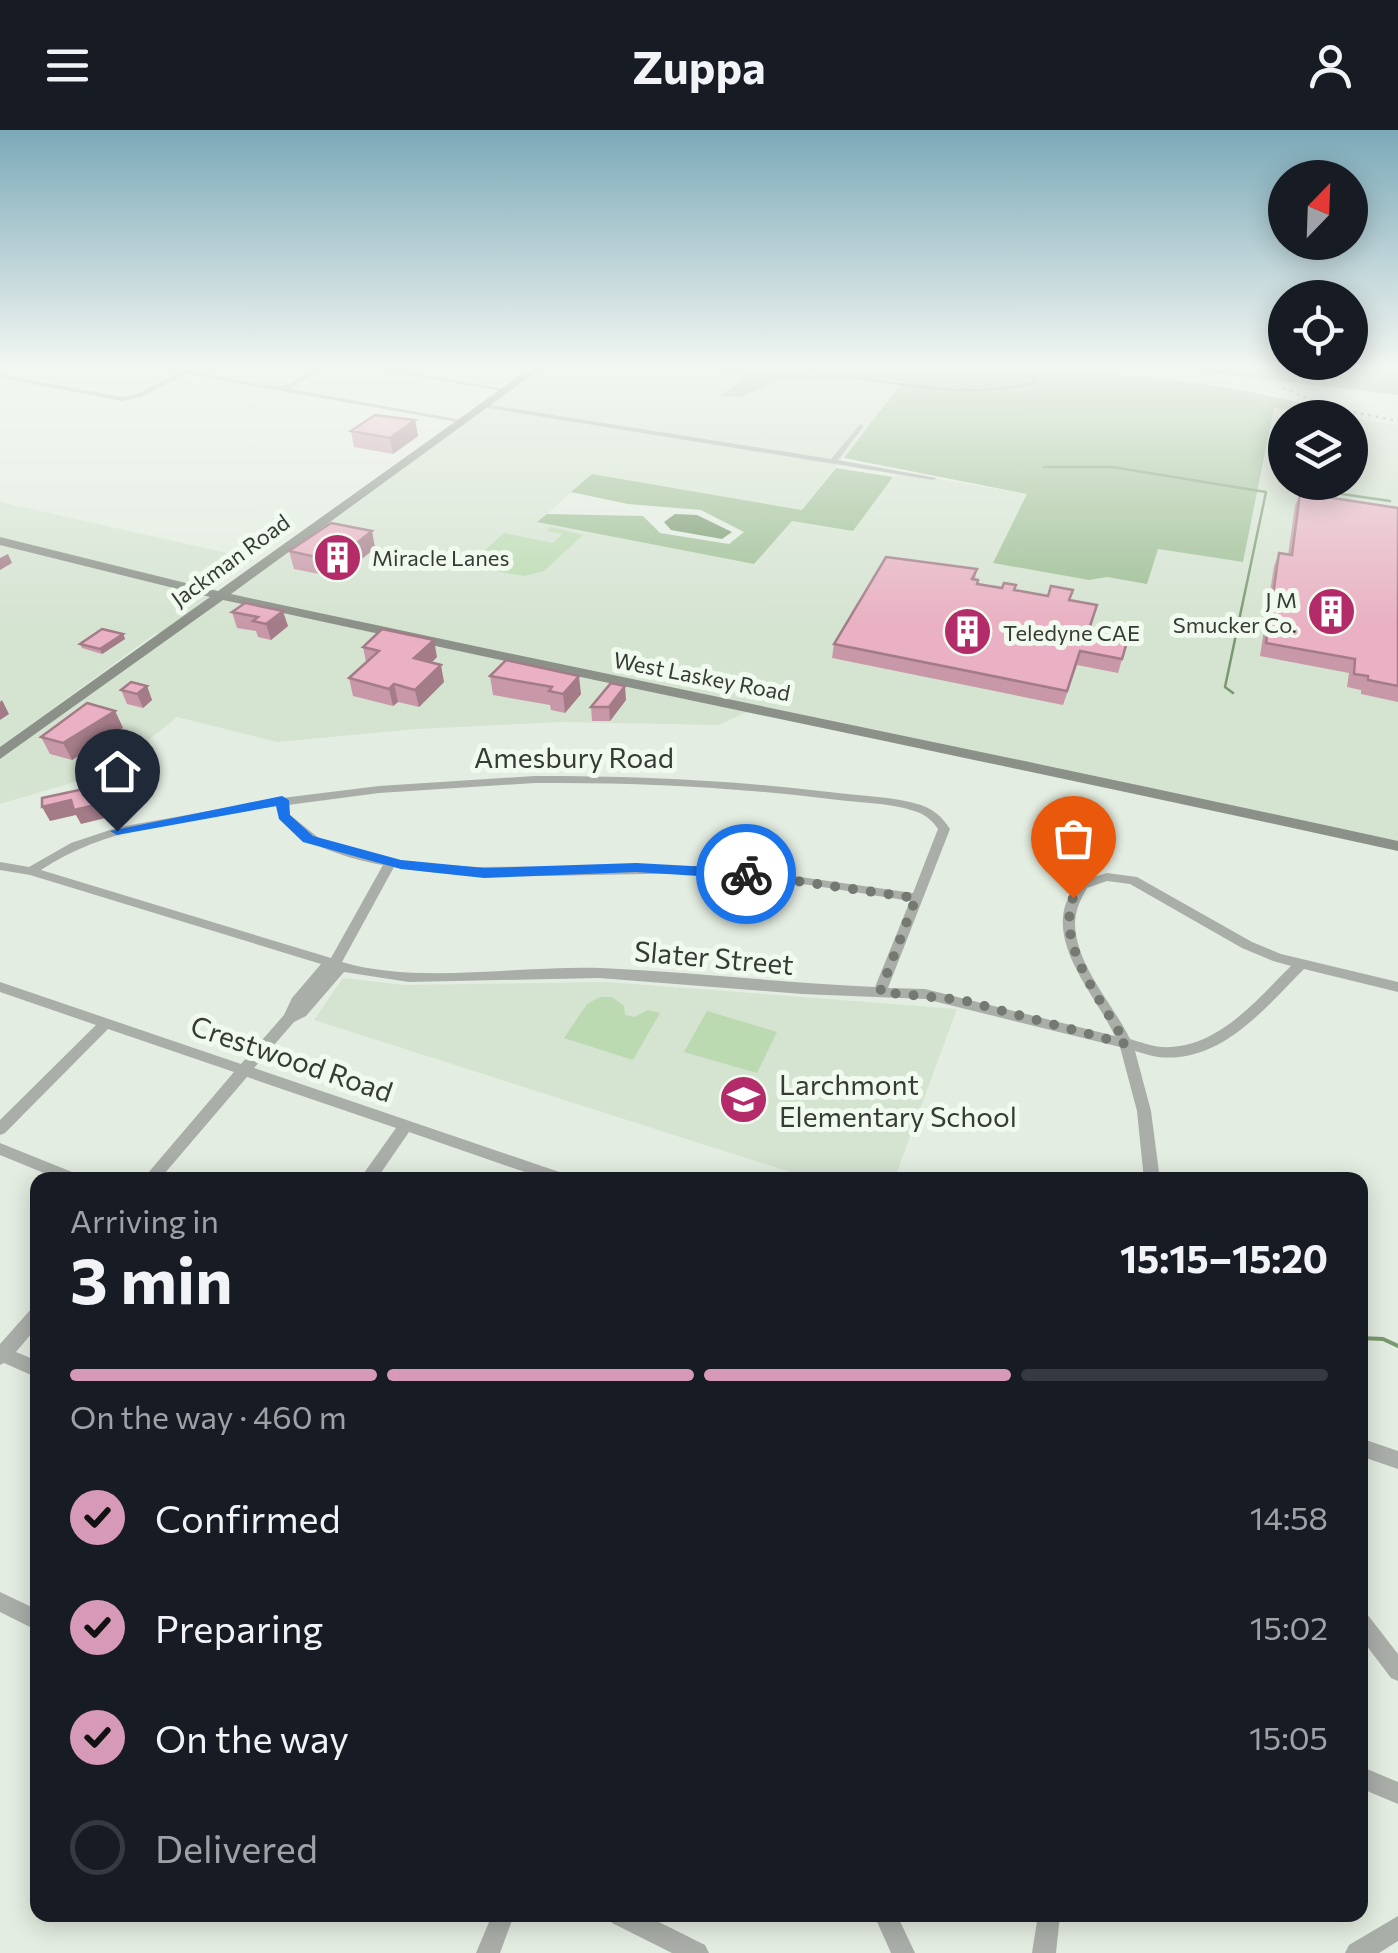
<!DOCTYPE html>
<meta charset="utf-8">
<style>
body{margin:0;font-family:Commissioner,sans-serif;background:#20242c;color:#f1f3f6;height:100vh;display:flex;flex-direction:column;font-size:38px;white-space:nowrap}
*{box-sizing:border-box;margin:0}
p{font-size:32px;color:#9ea1a6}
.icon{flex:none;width:55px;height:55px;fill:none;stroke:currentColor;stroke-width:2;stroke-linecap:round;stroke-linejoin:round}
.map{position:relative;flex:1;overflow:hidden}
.drawer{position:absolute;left:30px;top:1042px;width:1338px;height:750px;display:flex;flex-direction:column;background:#171b24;border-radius:20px;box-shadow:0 5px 25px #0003}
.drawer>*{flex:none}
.needle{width:65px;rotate:23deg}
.controls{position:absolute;left:1268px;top:30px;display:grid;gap:20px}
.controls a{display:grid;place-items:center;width:100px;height:100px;border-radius:50%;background:#171b24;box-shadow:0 5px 25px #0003;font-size:50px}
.pin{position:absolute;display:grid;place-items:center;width:85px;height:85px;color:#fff;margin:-102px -42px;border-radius:50% 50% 50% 0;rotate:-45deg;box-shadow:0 0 10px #0007}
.pin .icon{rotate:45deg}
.courier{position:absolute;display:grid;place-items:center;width:100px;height:100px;margin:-50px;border:8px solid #1a73e8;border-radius:50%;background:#fff;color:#222;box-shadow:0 2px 12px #0007}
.overview em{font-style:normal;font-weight:700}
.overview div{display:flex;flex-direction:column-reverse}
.overview{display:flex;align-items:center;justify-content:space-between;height:170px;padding:0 40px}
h1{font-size:65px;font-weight:700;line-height:75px}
.bar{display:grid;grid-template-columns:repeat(4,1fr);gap:15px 10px;align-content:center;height:120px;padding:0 40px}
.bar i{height:12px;border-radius:8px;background:#363941}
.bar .on{background:#d699b7}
.bar p{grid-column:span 4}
ol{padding:0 40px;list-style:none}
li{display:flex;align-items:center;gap:30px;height:110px}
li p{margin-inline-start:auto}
li .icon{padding:10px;border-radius:50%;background:#d699b7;color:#111;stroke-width:4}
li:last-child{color:#9ea1a6}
li i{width:55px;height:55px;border:5px solid #363941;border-radius:50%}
header{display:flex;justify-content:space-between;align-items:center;height:130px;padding:0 40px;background:#171b24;font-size:45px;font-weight:700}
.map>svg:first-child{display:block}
</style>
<header><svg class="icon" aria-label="menu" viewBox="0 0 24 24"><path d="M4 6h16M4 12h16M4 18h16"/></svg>Zuppa<svg class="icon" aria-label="person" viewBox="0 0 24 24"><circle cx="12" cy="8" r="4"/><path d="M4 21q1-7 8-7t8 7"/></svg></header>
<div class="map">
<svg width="1398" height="1823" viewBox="0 0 1398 1823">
<rect width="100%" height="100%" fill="#e4ede1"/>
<path fill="#d5e3d1" d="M 536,239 L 913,239 L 802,380 L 592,344 L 538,392 L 754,434 L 792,391 L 853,401 L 897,342 L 1027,364 L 994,433 L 1089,450 L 1107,447 L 1146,453 L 1157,419 L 1243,432 L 1274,278 L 1344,287 L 1285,288 L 1285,352 L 1350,352 L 1350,288 L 1398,295 L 1398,716 L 752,580 L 718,595 L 563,592 L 416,599 L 277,612 L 177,587 L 109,642 L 0,674 L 0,624 L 164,504 L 156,503 L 0,617 L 0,372 L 254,429 L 204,466 L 214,469 Z
M 343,848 L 405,855 L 607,852 L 957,879 L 894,1050 L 815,1050 L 314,890 Z"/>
<path fill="#bbdab1" d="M 551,397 L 583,405 L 544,441 L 524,446 L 467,436 L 504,403 L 553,413 L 562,404 L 546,401 Z
M 600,867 L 612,867 L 624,876 L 625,885 L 634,887 L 648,880 L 660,883 L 633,930 L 564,908 L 587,874 Z
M 707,881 L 777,902 L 757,943 L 684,922 Z"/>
<path fill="#9dbe93" d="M 758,239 L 848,243 L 857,239 C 1022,239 1190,236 1349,287 L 1274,278 L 1243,432 L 1158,419 L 1147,454 L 1107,447 L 1089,450 L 993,433 L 1027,364 L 844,328 L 903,251 L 779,250 L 742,267 L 719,266 Z
M 1177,239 L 1398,239 L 1398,265 Z
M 836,338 L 893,347 L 853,401 L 792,391 L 754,434 L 537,392 L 547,384 L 643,386 L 660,403 L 729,414 L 744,402 L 701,380 L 628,374 L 571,362 L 592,344 L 802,380 Z"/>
<path fill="#79996f" d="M 675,384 L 697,385 L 732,402 L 722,409 L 671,400 L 664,392 Z"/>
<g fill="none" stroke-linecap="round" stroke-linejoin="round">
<path stroke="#79996f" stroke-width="2.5" d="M 804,239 C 876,249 961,272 1033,253 L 1035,239
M 1044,337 L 1112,337 L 1266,362
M 1321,361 L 1390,371
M 1233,563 L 1225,557 L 1266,362"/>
<path stroke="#79996f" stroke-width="4" d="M 1360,1208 L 1383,1209 L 1398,1216"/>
<path fill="#aaaea9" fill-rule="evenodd" d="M 164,239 C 202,239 241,255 278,256 C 293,257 306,239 322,239 L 290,259 L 467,291 L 463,293 L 186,244 L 141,267 L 122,271 L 0,248 L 0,244 L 122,267 L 137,264 L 178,243 Z
M 376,239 L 390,239 L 510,260 L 507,262 Z
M 722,239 L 740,239 L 740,240 L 737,242 Z
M 484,274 L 831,329 L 860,294 L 864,296 L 838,330 L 937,348 L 933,350 L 482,277 Z
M 535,646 C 634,646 731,650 829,662 C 859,666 892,666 921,675 C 935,680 942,687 950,699 L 888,858 L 925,859 L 1115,906 C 1097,868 1050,818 1066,773 C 1069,766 1074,759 1078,752 L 1107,743 L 1137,747 L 1252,812 L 1281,824 L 1398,852 L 1398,862 L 1304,839 C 1265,878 1221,934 1158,927 C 1151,926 1143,923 1135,921 L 1151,981 L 1160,1050 L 1144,1050 L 1137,981 L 1120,917 L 925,869 L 802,864 L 599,848 L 409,852 L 344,842 L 306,886 L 294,892 L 254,938 L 571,1046 L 574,1050 L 548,1050 L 409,1002 L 376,1050 L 359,1050 L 396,998 L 247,947 L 159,1050 L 142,1050 L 234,942 L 108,899 L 5,1003 L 0,1005 L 0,990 L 96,895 L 0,862 L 0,852 L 241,934 L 284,885 L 292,868 L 321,834 L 30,745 L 0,740 L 0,732 L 29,737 L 71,713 L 119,697 L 282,668 L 379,656 ZM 535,653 C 634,652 731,657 830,669 C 857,673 888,672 914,681 C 925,684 932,690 938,699 L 913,763 L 779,744 L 697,736 L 477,737 L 416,733 L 363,724 L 320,709 L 290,685 L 288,675 L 379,663 ZM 277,676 C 282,711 353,730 383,735 L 331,828 L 41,740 C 110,694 197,689 277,676 ZM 394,737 C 491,754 592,742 690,744 C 764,745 837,760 910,771 L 875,857 C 784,853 692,842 601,838 C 520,835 419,855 342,832 ZM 1107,751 L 1130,754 L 1242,818 L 1273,831 L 1291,836 C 1255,871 1217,920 1161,917 C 1151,916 1140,912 1130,909 C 1113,874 1077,837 1075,795 C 1075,781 1080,770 1087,758 Z
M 0,1013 L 82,1046 L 85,1050 L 61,1050 L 0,1025 Z
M 38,1176 L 38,1196 L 16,1222 L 38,1231 L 38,1248 L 4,1233 L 0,1235 L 0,1214 L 32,1178 Z
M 1360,1308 L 1398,1321 L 1398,1339 L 1360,1326 Z
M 0,1462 L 38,1480 L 38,1501 L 0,1482 Z
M 1360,1481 L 1367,1484 L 1398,1524 L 1398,1551 L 1391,1548 L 1360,1507 Z
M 1360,1636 L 1398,1652 L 1398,1674 L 1360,1658 Z
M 492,1785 L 514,1785 L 500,1823 L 476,1823 Z
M 609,1785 L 645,1785 L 705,1815 L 709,1823 L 672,1823 L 612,1793 Z
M 874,1785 L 897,1785 L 915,1823 L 891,1823 Z
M 1038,1785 L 1060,1785 L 1056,1823 L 1032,1823 Z
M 1398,1786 L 1398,1811 L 1379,1823 L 1345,1823 L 1349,1815 Z"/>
<path fill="#8b9189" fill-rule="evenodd" d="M 529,239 L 540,239 L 231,464 C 620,548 1009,626 1398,711 L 1398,721 C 1007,635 614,556 223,470 L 0,629 L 0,617 L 210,467 L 0,415 L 0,407 L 218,461 Z"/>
<path stroke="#8f968d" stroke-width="2.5" stroke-dasharray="2.5 5" stroke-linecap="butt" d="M 1283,258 L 1325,276 L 1398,291"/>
</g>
<path fill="#c898a8" d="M 415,290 L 418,306 L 393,324 L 354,317 L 351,301 Z
M 1300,363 L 1398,378 L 1398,572 L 1361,564 L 1361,560 L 1347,557 L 1349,543 L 1260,526 L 1274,436 L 1279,423 L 1288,425 L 1295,376 Z
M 372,401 L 375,418 L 339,448 L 294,439 L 289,421 Z
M 977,439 L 975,449 L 978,454 L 1002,458 L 1016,455 L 1015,460 L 1070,470 L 1089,502 L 1127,512 L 1118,543 L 1077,535 L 1063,575 L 832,528 L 834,514 Z
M 245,473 L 288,496 L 271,510 L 258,507 L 256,501 L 237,498 L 232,482 Z
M 123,504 L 125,509 L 102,524 L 82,518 L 80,514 Z
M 363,517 L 437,527 L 431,533 L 444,552 L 419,577 L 398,572 L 393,576 L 353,566 L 349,548 L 366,532 Z
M 506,530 L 581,564 L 565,583 L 551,580 L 550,575 L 493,565 L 490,546 Z
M 147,556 L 152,570 L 143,578 L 127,574 L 121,560 Z
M 626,570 L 610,591 L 592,591 L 591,577 Z
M 115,581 L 123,598 L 72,630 L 50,624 L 41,607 Z"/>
<path fill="#a37c88" d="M 415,290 L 418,306 L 393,324 L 390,308 Z
M 372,401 L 375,418 L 339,448 L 334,431 Z
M 8,424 L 12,433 L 0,440 L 0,428 Z
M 283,481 L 288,496 L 271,510 L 266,494 Z
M 123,504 L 125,509 L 102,524 L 100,519 Z
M 434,510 L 437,527 L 418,546 L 414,528 Z
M 441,535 L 444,552 L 419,577 L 415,560 Z
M 579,546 L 581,564 L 565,583 L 563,564 Z
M 394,554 L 398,572 L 393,576 L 389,559 Z
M 147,556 L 152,570 L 143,578 L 137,564 Z
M 625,556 L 626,570 L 610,591 L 609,577 Z
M 2,570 L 9,584 L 0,590 L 0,572 Z
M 115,581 L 123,598 L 72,630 L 63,613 Z
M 121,651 L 127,665 L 130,682 L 81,694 L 76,685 L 50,691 L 42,677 L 71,670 Z"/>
<path fill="#e9b1c3" stroke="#a37c88" stroke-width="2.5" d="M 375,285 L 415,290 L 390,308 L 351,301 Z
M 1300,363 L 1398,378 L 1398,556 L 1368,550 L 1368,546 L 1354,544 L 1355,529 L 1266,513 L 1279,423 L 1292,425 Z
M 331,393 L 372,401 L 334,431 L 289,421 Z
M 886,427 L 977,439 L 972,449 L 978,450 L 977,454 L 1002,458 L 1004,453 L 1016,455 L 1014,460 L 1048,466 L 1051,456 L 1073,460 L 1069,470 L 1097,475 L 1088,502 L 1127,512 L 1122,529 L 1080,521 L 1067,561 L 834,514 Z
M 245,473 L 283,481 L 266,494 L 253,491 L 258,487 L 232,482 Z
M 102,499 L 123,504 L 100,519 L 80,514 Z
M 382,499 L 434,510 L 414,528 L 441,535 L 415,560 L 394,554 L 389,559 L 349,548 L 379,521 L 363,517 Z
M 506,530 L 579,546 L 563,564 L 549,561 L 552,557 L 490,546 Z
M 131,552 L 147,556 L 137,564 L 121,560 Z
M 611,553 L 625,556 L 609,577 L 591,577 Z
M 87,573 L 115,581 L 63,613 L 41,607 Z
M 121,651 L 124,668 L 74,680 L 71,670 L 42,677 L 42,668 Z"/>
<linearGradient id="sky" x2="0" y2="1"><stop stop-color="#7ba9b8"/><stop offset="0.48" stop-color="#f3f7f2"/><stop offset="1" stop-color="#f3f7f2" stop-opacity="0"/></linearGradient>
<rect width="1398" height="494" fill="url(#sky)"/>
<path fill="#1a73e8" d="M 282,666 L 289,670 L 290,685 L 313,706 L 401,730 L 484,738 L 636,733 L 746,739 L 753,744 L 746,749 L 636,742 L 484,748 L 401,739 L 303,712 L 279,689 L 276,676 L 117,705 L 110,701 Z"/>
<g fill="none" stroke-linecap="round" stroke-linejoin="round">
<path stroke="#747972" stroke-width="10" stroke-dasharray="0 18" d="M 746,744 L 916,768 L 880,862 L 962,870 L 1126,914 C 1103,871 1056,818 1073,768"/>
</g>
<defs>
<symbol id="building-disc" viewBox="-11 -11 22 22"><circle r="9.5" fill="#b42b6a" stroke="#f1faee"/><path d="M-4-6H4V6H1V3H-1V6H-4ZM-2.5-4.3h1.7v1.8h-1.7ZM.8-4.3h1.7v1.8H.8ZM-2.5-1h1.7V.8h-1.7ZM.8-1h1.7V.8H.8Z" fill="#fff"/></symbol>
<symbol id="school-disc" viewBox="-11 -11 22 22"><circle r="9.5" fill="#b42b6a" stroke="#f1faee"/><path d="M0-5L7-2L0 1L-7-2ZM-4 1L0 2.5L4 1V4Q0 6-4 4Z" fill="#fff"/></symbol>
</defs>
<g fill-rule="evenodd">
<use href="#building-disc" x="310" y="400" width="55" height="55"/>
<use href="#building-disc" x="1304" y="454" width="55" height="55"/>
<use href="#building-disc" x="940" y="474" width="55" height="55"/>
<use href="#school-disc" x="716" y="942" width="55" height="55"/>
</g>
<g text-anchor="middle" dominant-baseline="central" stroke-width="10" stroke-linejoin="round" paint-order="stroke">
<g font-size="22" fill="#373b36" stroke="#f1faee" text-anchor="start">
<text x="372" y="427">Miracle Lanes</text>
<text x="1297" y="469" text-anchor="end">J M<tspan x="1297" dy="25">Smucker Co.</tspan></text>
<text x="1003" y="502">Teledyne CAE</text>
</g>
<g font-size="22" fill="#373b36" stroke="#f1faee">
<text transform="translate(230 430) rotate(-36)">Jackman Road</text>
<text transform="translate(702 546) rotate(11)">West Laskey Road</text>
</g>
<g font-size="28" fill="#373b36" stroke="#f1faee">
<text x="574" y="627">Amesbury Road</text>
<text transform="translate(714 827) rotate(5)">Slater Street</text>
<text transform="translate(292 928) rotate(19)">Crestwood Road</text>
</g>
<g font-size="28" fill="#373b36" stroke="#f1faee" text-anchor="start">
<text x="779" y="954">Larchmont<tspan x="779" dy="32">Elementary School</tspan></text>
</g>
</g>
</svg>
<div class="controls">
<a><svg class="needle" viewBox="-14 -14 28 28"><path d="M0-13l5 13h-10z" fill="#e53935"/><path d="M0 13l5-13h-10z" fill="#9ea1a6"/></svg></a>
<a><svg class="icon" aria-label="locate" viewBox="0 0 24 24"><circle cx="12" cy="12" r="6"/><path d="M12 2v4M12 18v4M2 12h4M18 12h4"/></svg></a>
<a><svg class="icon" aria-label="layers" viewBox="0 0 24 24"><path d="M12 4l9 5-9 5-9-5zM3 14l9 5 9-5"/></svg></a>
</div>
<div class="pin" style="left:1073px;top:768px;background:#ea580c"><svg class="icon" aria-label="bag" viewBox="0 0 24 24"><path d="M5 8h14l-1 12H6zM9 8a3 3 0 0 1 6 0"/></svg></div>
<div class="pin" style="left:117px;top:701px;background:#1f2937"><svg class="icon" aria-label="home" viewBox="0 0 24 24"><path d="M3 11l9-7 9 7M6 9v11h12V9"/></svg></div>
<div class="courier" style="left:746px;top:744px"><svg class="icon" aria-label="bike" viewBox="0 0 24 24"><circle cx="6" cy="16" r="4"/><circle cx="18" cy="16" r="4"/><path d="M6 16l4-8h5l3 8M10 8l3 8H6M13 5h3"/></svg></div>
<section class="drawer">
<div class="overview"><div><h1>3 min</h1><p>Arriving in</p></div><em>15:15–15:20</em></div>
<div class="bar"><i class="on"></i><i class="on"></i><i class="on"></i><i></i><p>On the way · 460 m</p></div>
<ol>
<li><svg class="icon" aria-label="check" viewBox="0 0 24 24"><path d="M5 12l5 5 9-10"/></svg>Confirmed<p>14:58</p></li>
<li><svg class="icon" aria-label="check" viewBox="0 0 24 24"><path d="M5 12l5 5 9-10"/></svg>Preparing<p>15:02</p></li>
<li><svg class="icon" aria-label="check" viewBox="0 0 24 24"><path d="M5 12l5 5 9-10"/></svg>On the way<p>15:05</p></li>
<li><i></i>Delivered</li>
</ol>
</section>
</div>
